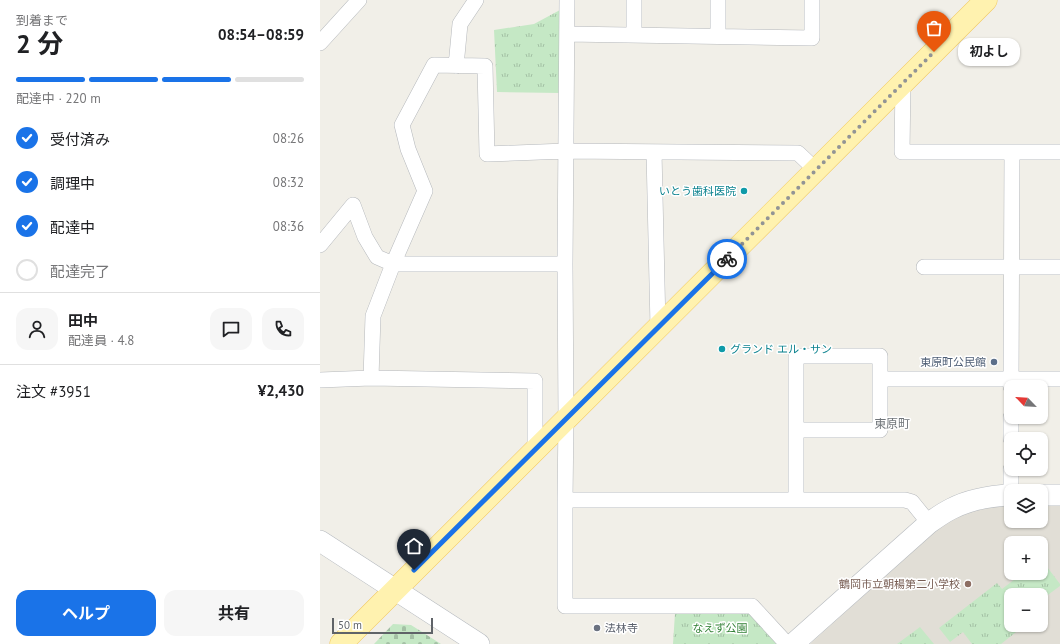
<!DOCTYPE html>
<html lang="ja">
<meta charset="utf-8">
<style>
body{margin:0;font-family:"PT Sans","Noto Sans JP",sans-serif;background:#f6f6f6;color:#202124;height:100vh;display:flex;flex-direction:column;font-size:15px;white-space:nowrap}
*{box-sizing:border-box;margin:0}
p{font-size:13px;color:#757577}
.icon{flex:none;width:22px;height:22px;fill:none;stroke:currentColor;stroke-width:2;stroke-linecap:round;stroke-linejoin:round}
.map{position:relative;flex:1;overflow:hidden}
.side{display:flex;flex-direction:column;background:#fff;width:320px}
.side>*{flex:none}
.needle{width:26px;rotate:295deg}
.tools{position:absolute;left:684px;top:380px;display:grid;gap:8px}
.tools a{display:grid;place-items:center;width:44px;height:44px;border-radius:8px;background:#fff;box-shadow:0 1px 3px #0004;font-size:20px}
.scale{position:absolute;left:12px;bottom:10px;width:101px;box-sizing:border-box;padding-left:4px;border:2px solid #5f6368;border-top:0;font-size:11px;line-height:14px;white-space:nowrap;color:#5f6368;-webkit-text-stroke:3px #fff;paint-order:stroke}
.pin{position:absolute;display:grid;place-items:center;width:34px;height:34px;color:#fff;margin:-41px -17px;border-radius:50% 50% 50% 0;rotate:-45deg;box-shadow:0 0 4px #0007}
.pin .icon{rotate:45deg}
.courier{position:absolute;display:grid;place-items:center;width:40px;height:40px;margin:-20px;border:3px solid #1a73e8;border-radius:50%;background:#fff;color:#222;box-shadow:0 1px 5px #0007}
.bubble{position:absolute;height:28px;border-radius:12px;background:#fff;box-shadow:0 1px 3px #0004;font-size:13px;font-weight:700;line-height:28px;text-align:center}
.summary em{font-style:normal;font-weight:700}
.summary div{display:flex;flex-direction:column-reverse}
.summary{display:flex;align-items:center;justify-content:space-between;height:68px;padding:0 16px}
h1{font-size:26px;font-weight:700;line-height:30px}
.bar{display:grid;grid-template-columns:repeat(4,1fr);gap:6px 4px;align-content:center;height:48px;padding:0 16px}
.bar i{height:5px;border-radius:3px;background:#e0e0e0}
.bar .current{background:#1a73e8}
.bar p{grid-column:span 4}
.line{display:flex;align-items:center;gap:10px;padding:0 16px;border-top:1px solid #e0e0e0}
.line div{flex:1}
.round{display:grid;place-items:center;flex:none;width:42px;height:42px;border-radius:12px;background:#f6f6f6}
ol{padding:0 16px;list-style:none}
li{display:flex;align-items:center;gap:12px;height:44px}
li p{margin-inline-start:auto}
li .icon{padding:4px;border-radius:50%;background:#1a73e8;color:#fff;stroke-width:4}
li:last-child{color:#757577}
li i{width:22px;height:22px;border:2px solid #e0e0e0;border-radius:50%}
.primary-button{display:flex;gap:8px;margin-top:auto;padding:8px 16px}
.primary-button a{flex:1;height:46px;border-radius:12px;background:#1a73e8;color:#fff;font-size:16px;font-weight:700;line-height:46px;text-align:center}
.primary-button a+a{background:#f6f6f6;color:#202124}
main{display:flex;flex:1;min-height:0}
.map>svg:first-child{display:block}
</style>
<main>
<section class="side">
<div class="summary"><div><h1>2 分</h1><p>到着まで</p></div><em>08:54–08:59</em></div>
<div class="bar"><i class="current"></i><i class="current"></i><i class="current"></i><i></i><p>配達中 · 220 m</p></div>
<ol>
<li><svg class="icon" aria-label="check" viewBox="0 0 24 24"><path d="M5 12l5 5 9-10"/></svg>受付済み<p>08:26</p></li>
<li><svg class="icon" aria-label="check" viewBox="0 0 24 24"><path d="M5 12l5 5 9-10"/></svg>調理中<p>08:32</p></li>
<li><svg class="icon" aria-label="check" viewBox="0 0 24 24"><path d="M5 12l5 5 9-10"/></svg>配達中<p>08:36</p></li>
<li><i></i>配達完了</li>
</ol>
<div class="line" style="height:72px"><a class="round"><svg class="icon" aria-label="person" viewBox="0 0 24 24"><circle cx="12" cy="8" r="4"/><path d="M4 21q1-7 8-7t8 7"/></svg></a><div><b>田中</b><p>配達員 · 4.8</p></div><a class="round"><svg class="icon" aria-label="chat" viewBox="0 0 24 24"><path d="M4 5h16v11H9l-5 4z"/></svg></a><a class="round"><svg class="icon" aria-label="phone" viewBox="0 0 24 24"><path d="M5 4h4l2 5-3 2q2 4 5 5l2-3 5 2v4C11 20 4 13 5 4z"/></svg></a></div>
<div class="line" style="height:52px"><div>注文 #3951</div><b>¥2,430</b></div>
<div class="primary-button"><a>ヘルプ</a><a>共有</a></div>
</section>
<div class="map">
<svg width="740" height="644" viewBox="0 0 740 644">
<defs>
<pattern id="grass-tufts" width="24" height="20" patternUnits="userSpaceOnUse"><rect width="24" height="20" fill="#c5e8c5"/><path d="M3 7l-1-3M5 7V3M7 7l1-3M15 17l-1-3M17 17v-4M19 17l1-3" fill="none" stroke="#a3c0a4"/></pattern>
<pattern id="cemetery-stones" width="16" height="16" patternUnits="userSpaceOnUse"><rect width="16" height="16" fill="#c5e8c5"/><path d="M2 7V4a2 2 0 0 1 4 0v3zM10 15v-3a2 2 0 0 1 4 0v3z" fill="#a3c0a4"/></pattern>
</defs>
<rect width="100%" height="100%" fill="#f1efe8"/>
<path fill="#e1ded6" fill-rule="evenodd" d="M 721,505 L 740,505 L 740,644 L 490,644 L 616,530 L 635,518 L 654,510 L 673,507 L 691,506 L 691,521 L 721,521 ZM 691,543 L 721,543 L 721,573 L 691,573 ZM 691,595 L 721,595 L 721,625 L 691,625 Z"/>
<path fill="url(#grass-tufts)" d="M 240,10 L 240,93 L 177,92 L 174,30 L 214,24 Z
M 721,559 L 740,584 L 740,586 L 721,600 L 721,595 L 691,595 L 691,625 L 705,625 L 681,644 L 652,644 L 643,632 L 630,642 L 619,628 L 677,583 L 682,589 L 703,573 L 721,573 Z
M 355,613 L 431,613 L 460,644 L 353,644 Z
M 600,627 L 614,644 L 577,644 Z"/>
<path fill="url(#cemetery-stones)" d="M 73,624 L 91,625 L 121,644 L 54,644 Z"/>
<g fill="none" stroke-linecap="round" stroke-linejoin="round">
<defs>
<path id="street" d="M 247,0 L 245,264 L 246,419 L 245,500 L 476,500 L 476,430 L 560,430 L 560,356 L 476,356 L 476,430
M 247,34 L 492,38 L 492,0
M 314,35 L 314,0
M 398,36 L 398,0
M 0,43 L 39,0
M 136,66 L 140,24 L 156,0
M 583,82 L 582,152 L 740,152
M 334,152 L 338,327
M 0,245 L 33,205 L 45,237 L 57,257 L 73,264 L 105,191 L 88,149 L 82,125 L 114,65 L 165,66 L 167,154 L 246,151 L 478,153 L 496,170
M 604,267 L 740,267
M 51,378 L 215,381 L 215,450
M 560,379 L 740,379
M 0,380 L 51,378 L 53,316 L 73,264 L 245,264
M 691,387 L 692,152
M 691,439 L 691,417
M 691,495 L 691,469
M 245,500 L 245,606 L 432,606 L 467,644
M 476,500 L 585,500 L 592,502 L 609,523"/>
<path id="secondary" d="M 721,495 L 740,495
M 0,541 L 159,644
M 473,644 L 609,523 C 616,518 623,513 631,509 C 650,499 669,496 691,495"/>
<path id="primary" d="M 21,644 L 666,0"/>
</defs>
<use href="#street" stroke="#b5b8bc" stroke-width="16"/>
<use href="#secondary" stroke="#b6babf" stroke-width="22"/>
<use href="#primary" stroke="#f2c960" stroke-width="23"/>
<use href="#street" stroke="#fff" stroke-width="15"/>
<use href="#secondary" stroke="#fff" stroke-width="21"/>
<use href="#primary" stroke="#fff2af" stroke-width="22"/>
</g>
<g fill="none" stroke-linecap="round" stroke-linejoin="round">
<path stroke="#929495" stroke-width="4" stroke-dasharray="0 7.2" d="M 407,259 L 614,52"/>
<path stroke="#1a73e8" stroke-width="5" d="M 94,570 L 407,259"/>
</g>
<g fill="#0f9aa8" stroke="#fff" stroke-width="1.5">
<circle cx="424" cy="191" r="4"/>
<circle cx="402" cy="349" r="4"/>
</g>
<circle fill="#5c6f8a" stroke="#fff" stroke-width="1.5" cx="674" cy="362" r="4"/>
<circle fill="#8d6e63" stroke="#fff" stroke-width="1.5" cx="648" cy="584" r="4"/>
<circle fill="#6b7280" stroke="#fff" stroke-width="1.5" cx="277" cy="628" r="4"/>
<g text-anchor="middle" dominant-baseline="central" stroke-width="3" stroke-linejoin="round" paint-order="stroke">
<g font-size="11" fill="#0d838f" stroke="#fff" text-anchor="end">
<text x="416" y="191">いとう歯科医院</text>
<text x="410" y="349" text-anchor="start">グランド エル・サン</text>
</g>
<g font-size="11" fill="#4e5e75" stroke="#fff" text-anchor="end">
<text x="666" y="362">東原町公民館</text>
</g>
<g font-size="11" fill="#785e54" stroke="#fff" text-anchor="end">
<text x="640" y="584">鶴岡市立朝楊第二小学校</text>
</g>
<g font-size="11" fill="#5b616d" stroke="#fff" text-anchor="start">
<text x="285" y="628">法林寺</text>
</g>
<g font-size="11" fill="#348238" stroke="#fff">
<text x="400" y="628">なえず公園</text>
</g>
<g font-size="12" fill="#70757a" stroke="#fff">
<text x="572" y="423">東原町</text>
</g>
</g>
</svg>
<div class="tools">
<a><svg class="needle" viewBox="-14 -14 28 28"><path d="M0-13l5 13h-10z" fill="#e53935"/><path d="M0 13l5-13h-10z" fill="#757577"/></svg></a>
<a><svg class="icon" aria-label="locate" viewBox="0 0 24 24"><circle cx="12" cy="12" r="6"/><path d="M12 2v4M12 18v4M2 12h4M18 12h4"/></svg></a>
<a><svg class="icon" aria-label="layers" viewBox="0 0 24 24"><path d="M12 4l9 5-9 5-9-5zM3 14l9 5 9-5"/></svg></a>
<a>+</a>
<a>−</a>
</div>
<div class="scale">50 m</div>
<div class="pin" style="left:614px;top:52px;background:#ea580c"><svg class="icon" aria-label="bag" viewBox="0 0 24 24"><path d="M5 8h14l-1 12H6zM9 8a3 3 0 0 1 6 0"/></svg></div>
<div class="pin" style="left:94px;top:570px;background:#1f2937"><svg class="icon" aria-label="home" viewBox="0 0 24 24"><path d="M3 11l9-7 9 7M6 9v11h12V9"/></svg></div>
<div class="courier" style="left:407px;top:259px"><svg class="icon" aria-label="bike" viewBox="0 0 24 24"><circle cx="6" cy="16" r="4"/><circle cx="18" cy="16" r="4"/><path d="M6 16l4-8h5l3 8M10 8l3 8H6M13 5h3"/></svg></div>
<div class="bubble" style="left:638px;top:38px;width:62px">初よし</div>
</div>
</main>
